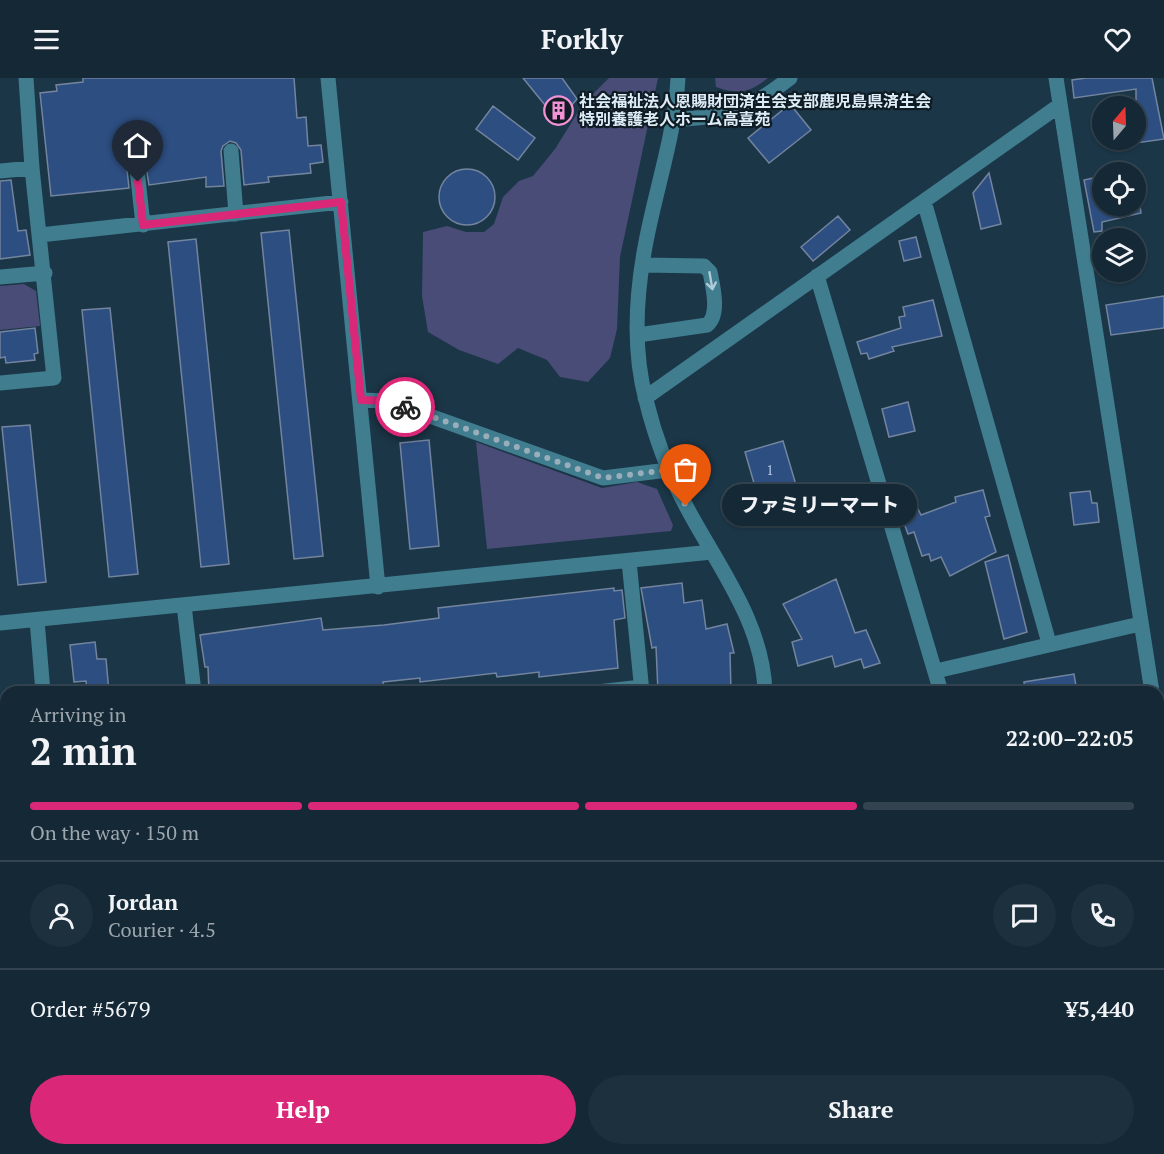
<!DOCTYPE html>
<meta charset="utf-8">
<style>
body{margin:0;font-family:"PT Serif","Noto Sans JP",serif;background:#1d303d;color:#f1f3f6;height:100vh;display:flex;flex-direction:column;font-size:22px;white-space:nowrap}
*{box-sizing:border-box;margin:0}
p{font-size:20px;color:#9da6ad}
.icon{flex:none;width:33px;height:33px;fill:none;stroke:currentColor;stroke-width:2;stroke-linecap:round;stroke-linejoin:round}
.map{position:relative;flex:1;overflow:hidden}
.panel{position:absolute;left:0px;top:608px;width:1164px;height:470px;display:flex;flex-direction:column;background:#142835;border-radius:18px 18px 0 0;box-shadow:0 2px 4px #0004,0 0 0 2px #334450}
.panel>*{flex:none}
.needle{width:39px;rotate:19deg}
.buttons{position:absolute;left:1092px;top:18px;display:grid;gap:12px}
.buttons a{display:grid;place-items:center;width:54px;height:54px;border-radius:50%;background:#142835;box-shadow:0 2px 4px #0004,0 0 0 2px #334450;font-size:30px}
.pin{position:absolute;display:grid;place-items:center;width:51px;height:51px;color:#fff;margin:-62px -26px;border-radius:50% 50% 50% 0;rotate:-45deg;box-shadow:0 0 6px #0007}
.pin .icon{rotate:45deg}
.courier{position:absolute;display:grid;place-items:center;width:60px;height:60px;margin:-30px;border:4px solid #db2777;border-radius:50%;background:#fff;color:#222;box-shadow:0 2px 8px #0007}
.bubble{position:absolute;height:42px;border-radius:21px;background:#142835;box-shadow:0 2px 4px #0004,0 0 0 2px #334450;font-size:20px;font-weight:800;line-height:42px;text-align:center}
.summary em{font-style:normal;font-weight:800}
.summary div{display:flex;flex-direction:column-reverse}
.summary{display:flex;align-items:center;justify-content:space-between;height:102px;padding:0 30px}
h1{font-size:39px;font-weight:800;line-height:45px}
.bar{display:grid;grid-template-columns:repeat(4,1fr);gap:9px 6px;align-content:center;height:72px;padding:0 30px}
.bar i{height:8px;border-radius:4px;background:#334450}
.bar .active{background:#db2777}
.bar p{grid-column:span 4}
.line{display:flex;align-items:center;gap:15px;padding:0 30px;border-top:2px solid #334450}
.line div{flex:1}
.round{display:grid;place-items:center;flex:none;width:63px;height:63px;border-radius:32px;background:#1d303d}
.button{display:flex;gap:12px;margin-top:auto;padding:12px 30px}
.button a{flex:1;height:69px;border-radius:36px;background:#db2777;color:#fff;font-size:24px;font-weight:800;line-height:69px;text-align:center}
.button a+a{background:#1d303d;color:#f1f3f6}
header{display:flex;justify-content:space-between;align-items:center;height:78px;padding:0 30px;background:#142835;font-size:27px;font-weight:800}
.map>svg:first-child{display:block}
</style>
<header><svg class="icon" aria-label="menu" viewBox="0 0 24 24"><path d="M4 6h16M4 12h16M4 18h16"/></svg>Forkly<svg class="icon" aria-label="heart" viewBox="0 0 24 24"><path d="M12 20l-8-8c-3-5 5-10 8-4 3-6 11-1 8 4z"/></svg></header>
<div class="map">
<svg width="1164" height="1076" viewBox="0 0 1164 1076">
<rect width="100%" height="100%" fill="#1b3647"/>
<path fill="#484c76" d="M 609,0 L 658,0 L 620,179 L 617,251 L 610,280 L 588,304 L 560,299 L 547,282 L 518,270 L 498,286 L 459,272 L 428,254 L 422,218 L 423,154 L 447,148 L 466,154 L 484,154 L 494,146 L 503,119 L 519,103 L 533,98 L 555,71 L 583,26 Z
M 715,0 L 768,0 C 749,15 739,17 716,9 Z
M 24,206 L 36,213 L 40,248 L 0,252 L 0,208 Z
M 476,364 L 602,410 L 637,404 L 657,411 L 673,447 L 671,453 L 487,471 Z
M 1164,717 L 1164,1076 L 999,1076 L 974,1071 L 1158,1071 L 1158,719 Z
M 367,1071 L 467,1071 L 467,1076 L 368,1076 Z"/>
<path fill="#2d4e81" stroke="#73849f" stroke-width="1.5" d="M 83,0 L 294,0 L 297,40 L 306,39 L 308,68 L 321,67 L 323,84 L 310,86 L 311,95 L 268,99 L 269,104 L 244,107 L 241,72 L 236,65 L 230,63 L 223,68 L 221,73 L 224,108 L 206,109 L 206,99 L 149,107 L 144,77 L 134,72 L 130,75 L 126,82 L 129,110 L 51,118 L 40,15 L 57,13 L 56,7 L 83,4 Z
M 523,0 L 562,0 L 577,21 L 558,43 Z
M 1086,0 L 1152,0 L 1164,61 L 1136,65 L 1136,11 L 1074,20 L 1072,2 Z
M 790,26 L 811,52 L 769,85 L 748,60 Z
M 493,28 L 535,60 L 518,82 L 476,51 Z
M439 119a28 28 0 1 1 56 0a28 28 0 1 1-56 0Z
M 989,95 L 1001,146 L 981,151 L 973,115 Z
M 1102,98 L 1102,128 L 1140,128 L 1141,135 L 1102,144 L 1102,153 L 1094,154 L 1084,102 Z
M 11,102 L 18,153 L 26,152 L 30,177 L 0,181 L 0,103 Z
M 838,138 L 850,152 L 813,183 L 801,169 Z
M 289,152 L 323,478 L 294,481 L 261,155 Z
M 916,159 L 921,179 L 904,183 L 899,163 Z
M 196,161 L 229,486 L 201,489 L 168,164 Z
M 1164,218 L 1164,250 L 1111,257 L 1106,227 Z
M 933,222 L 942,258 L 892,269 L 894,273 L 869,281 L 867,275 L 861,276 L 857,264 L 901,250 L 899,239 L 905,238 L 903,229 Z
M 110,230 L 138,496 L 109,499 L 82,232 Z
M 35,250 L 38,275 L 34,276 L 35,282 L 6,285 L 5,279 L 0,280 L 0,254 Z
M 908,324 L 915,353 L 889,359 L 882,331 Z
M 30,347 L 46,504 L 18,507 L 2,349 Z
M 429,362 L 439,468 L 410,471 L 400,365 Z
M 783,363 L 796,407 L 758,419 L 745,374 Z
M 983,412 L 990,438 L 985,439 L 996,474 L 950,498 L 941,479 L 931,483 L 929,476 L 922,478 L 914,454 L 908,456 L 901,437 L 918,431 L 921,437 L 956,424 L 955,419 Z
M 1090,413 L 1092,425 L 1097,425 L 1099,444 L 1074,447 L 1070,415 Z
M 1008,477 L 1027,554 L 1004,561 L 985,484 Z
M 836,501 L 855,555 L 866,552 L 880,585 L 864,590 L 861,581 L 835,589 L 832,578 L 798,588 L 792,564 L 802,561 L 783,526 Z
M 682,505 L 684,525 L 702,522 L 706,551 L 727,546 L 734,575 L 730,575 L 731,614 L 658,614 L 656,569 L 652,570 L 641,510 Z
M 614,510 L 614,513 L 622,512 L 625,540 L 614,542 L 618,590 L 539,599 L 539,594 L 497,599 L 496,595 L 420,604 L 420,600 L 383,604 L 384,614 L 337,614 L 337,611 L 209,614 L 208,589 L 205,589 L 200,557 L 321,540 L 323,552 L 384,547 L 439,540 L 438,530 Z
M 95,564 L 97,581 L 106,581 L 109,614 L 87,614 L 86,603 L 74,604 L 70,567 Z
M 1074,596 L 1077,614 L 1025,614 L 1024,604 Z"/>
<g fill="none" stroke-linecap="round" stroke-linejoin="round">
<path stroke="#3f7d8f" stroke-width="15" d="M 328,0 L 378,509
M 678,0 C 675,58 655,113 645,169 C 636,218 633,274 646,322 C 655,359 668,394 686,428 C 717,487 763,544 765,614
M 1056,0 L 1152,614
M 672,42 C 730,38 743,36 790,0
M 231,73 L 236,136
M 136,82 L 143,147
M 0,93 L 32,90
M 924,123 L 1049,565
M 40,157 L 341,124
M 817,198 L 941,614
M 0,199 L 45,195
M 638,257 L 707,247 C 720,237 713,209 710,194 L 704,188 L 642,187
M 0,305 L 54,300 L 32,90 L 26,0
M 645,320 L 1060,27
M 361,322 L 388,323 L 603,400 L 668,392
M 629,483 L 642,614
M 184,527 L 194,614
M 37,542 L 43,614
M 0,545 L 712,474
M 936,593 L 1140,546
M 597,614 L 642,609
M 1158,648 L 1159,655
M 0,1009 L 6,1008
M 87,1071 L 88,1076
M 237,1071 L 237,1076
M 356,1071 L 357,1076
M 477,1071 L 477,1076
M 594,1071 L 594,1076
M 713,1071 L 714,1076
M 838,1071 L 839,1076"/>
</g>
<defs><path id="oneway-shaft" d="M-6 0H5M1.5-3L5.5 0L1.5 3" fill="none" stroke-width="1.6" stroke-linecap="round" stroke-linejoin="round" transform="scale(1.5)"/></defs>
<use stroke="#aecbd8" href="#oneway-shaft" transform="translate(711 203) rotate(80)"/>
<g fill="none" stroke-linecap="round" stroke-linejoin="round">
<path stroke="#99adba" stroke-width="6" stroke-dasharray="0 10.8" d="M 405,329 L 603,400 L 668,392 L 686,428"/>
<path stroke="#db2777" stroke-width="8" d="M 138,104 L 143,147 L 341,124 L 361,322 L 388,323 L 405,329"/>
</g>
<defs>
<symbol id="building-ring" viewBox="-11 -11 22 22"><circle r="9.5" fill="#101c24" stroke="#f391d5" stroke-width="1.5"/><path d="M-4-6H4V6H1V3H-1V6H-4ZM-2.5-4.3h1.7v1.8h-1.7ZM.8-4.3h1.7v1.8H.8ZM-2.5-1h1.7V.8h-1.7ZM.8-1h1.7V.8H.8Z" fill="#f391d5"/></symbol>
</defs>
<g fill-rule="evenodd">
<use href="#building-ring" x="542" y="16" width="33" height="33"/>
</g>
<g text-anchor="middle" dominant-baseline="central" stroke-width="4.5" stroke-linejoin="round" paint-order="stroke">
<g font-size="14" fill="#b1c5da">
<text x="770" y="391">1</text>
</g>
<g font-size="16" font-weight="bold" fill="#ddedf8" stroke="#101c24" text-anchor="start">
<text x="579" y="23">社会福祉法人恩賜財団済生会支部鹿児島県済生会<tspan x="579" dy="18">特別養護老人ホーム高喜苑</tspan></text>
</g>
</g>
</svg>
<div class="buttons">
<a><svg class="needle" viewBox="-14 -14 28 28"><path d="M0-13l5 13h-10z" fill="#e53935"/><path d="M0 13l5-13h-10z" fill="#9da6ad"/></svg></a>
<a><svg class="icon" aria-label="locate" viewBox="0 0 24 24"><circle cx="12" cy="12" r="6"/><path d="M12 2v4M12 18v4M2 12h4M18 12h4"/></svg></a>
<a><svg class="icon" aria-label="layers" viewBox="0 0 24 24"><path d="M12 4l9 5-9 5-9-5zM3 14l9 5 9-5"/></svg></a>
</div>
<div class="pin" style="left:686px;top:428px;background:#ea580c"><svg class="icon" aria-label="bag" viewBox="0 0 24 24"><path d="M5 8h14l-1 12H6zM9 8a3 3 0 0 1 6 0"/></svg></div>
<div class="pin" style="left:138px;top:104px;background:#1f2937"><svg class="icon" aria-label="home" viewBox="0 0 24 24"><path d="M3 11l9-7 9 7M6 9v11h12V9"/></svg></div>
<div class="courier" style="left:405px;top:329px"><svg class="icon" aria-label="bike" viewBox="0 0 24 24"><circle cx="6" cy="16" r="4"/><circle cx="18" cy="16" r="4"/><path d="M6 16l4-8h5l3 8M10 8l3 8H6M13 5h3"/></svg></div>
<div class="bubble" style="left:722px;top:406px;width:195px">ファミリーマート</div>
<section class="panel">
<div class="summary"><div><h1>2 min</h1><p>Arriving in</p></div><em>22:00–22:05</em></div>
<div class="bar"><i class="active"></i><i class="active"></i><i class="active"></i><i></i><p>On the way · 150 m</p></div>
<div class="line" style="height:108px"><a class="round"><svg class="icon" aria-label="person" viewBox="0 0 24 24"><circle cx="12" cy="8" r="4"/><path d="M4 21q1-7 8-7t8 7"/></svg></a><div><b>Jordan</b><p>Courier · 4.5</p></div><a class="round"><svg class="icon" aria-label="chat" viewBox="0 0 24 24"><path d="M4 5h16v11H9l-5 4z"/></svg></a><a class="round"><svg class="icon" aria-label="phone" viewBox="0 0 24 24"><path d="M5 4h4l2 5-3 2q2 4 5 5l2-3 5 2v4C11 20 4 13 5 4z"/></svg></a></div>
<div class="line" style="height:78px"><div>Order #5679</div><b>¥5,440</b></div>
<div class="button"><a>Help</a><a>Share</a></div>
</section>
</div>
